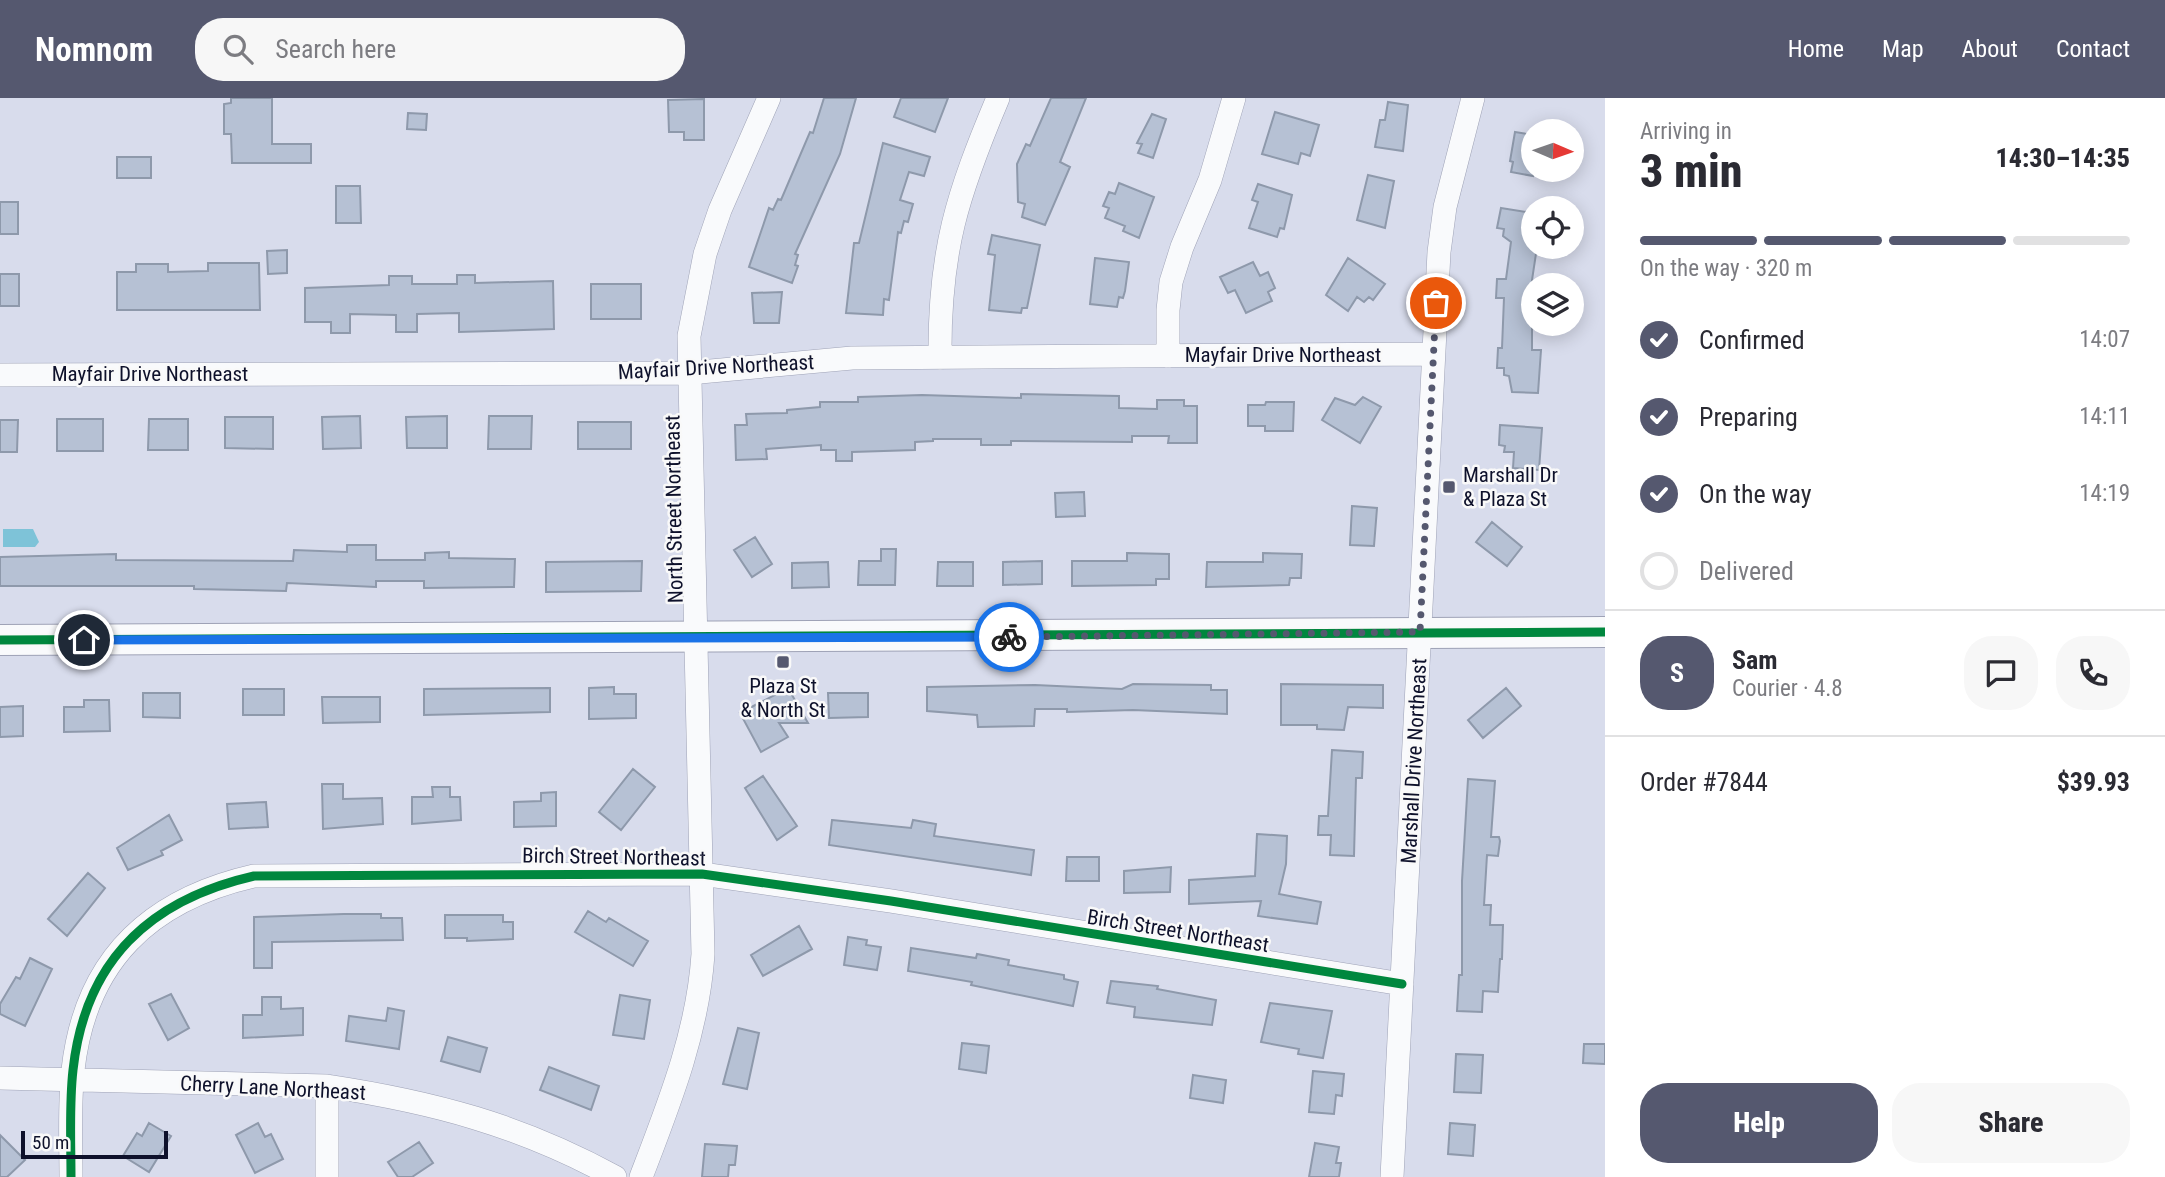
<!DOCTYPE html>
<meta charset="utf-8">
<style>
body{margin:0;font-family:"Roboto Condensed",sans-serif;background:#f7f7f7;color:#2b2b33;height:100vh;display:flex;flex-direction:column;font-size:26px;white-space:nowrap}
*{box-sizing:border-box;margin:0}
p{font-size:23px;color:#7c7c81}
.icon{flex:none;width:38px;height:38px;fill:none;stroke:currentColor;stroke-width:2;stroke-linecap:round;stroke-linejoin:round}
.map{position:relative;flex:1;overflow:hidden}
.panel{display:flex;flex-direction:column;background:#fff;width:560px}
.panel>*{flex:none}
.needle{width:46px;rotate:92deg}
.buttons{position:absolute;left:1521px;top:21px;display:grid;gap:14px}
.buttons a{display:grid;place-items:center;width:63px;height:63px;border-radius:50%;background:#fff;box-shadow:0 4px 18px #0003;font-size:35px}
.scale{position:absolute;left:21px;bottom:18px;width:147px;box-sizing:border-box;padding-left:7px;border:4px solid #0e112b;border-top:0;font-size:19px;line-height:24px;white-space:nowrap;color:#0e112b;-webkit-text-stroke:5px #f9f9f9;paint-order:stroke}
.pin{position:absolute;display:grid;place-items:center;width:60px;height:60px;color:#fff;margin:-30px;border:4px solid #fff;border-radius:50%;box-shadow:0 2px 7px #0007}
.courier{position:absolute;display:grid;place-items:center;width:70px;height:70px;margin:-35px;border:5px solid #1a73e8;border-radius:50%;background:#fff;color:#222;box-shadow:0 2px 9px #0007}
.head em{font-style:normal;font-weight:800}
.head div{display:flex;flex-direction:column-reverse}
.head{display:flex;align-items:center;justify-content:space-between;height:119px;padding:0 35px}
h1{font-size:46px;font-weight:800;line-height:52px}
.bar{display:grid;grid-template-columns:repeat(4,1fr);gap:10px 7px;align-content:center;height:84px;padding:0 35px}
.bar i{height:9px;border-radius:5px;background:#e1e1e2}
.bar .on{background:#55586f}
.bar p{grid-column:span 4}
.line{display:flex;align-items:center;gap:18px;padding:0 35px;border-top:2px solid #e1e1e2}
.line div{flex:1}
.round{display:grid;place-items:center;flex:none;width:74px;height:74px;border-radius:28px;background:#f7f7f7}
ol{padding:0 35px;list-style:none}
li{display:flex;align-items:center;gap:21px;height:77px}
li p{margin-inline-start:auto}
li .icon{padding:7px;border-radius:50%;background:#55586f;color:#fff;stroke-width:4}
li:last-child{color:#7c7c81}
li i{width:38px;height:38px;border:4px solid #e1e1e2;border-radius:50%}
.button{display:flex;gap:14px;margin-top:auto;padding:14px 35px}
.button a{flex:1;height:80px;border-radius:28px;background:#55586f;color:#fff;font-size:28px;font-weight:800;line-height:80px;text-align:center}
.button a+a{background:#f7f7f7;color:#2b2b33}
header{display:flex;align-items:center;gap:42px;box-sizing:border-box;height:98px;padding:0 35px;background:#55586f;color:#fff}
header strong{font-size:33px}
nav{display:flex;gap:38px;margin-inline-start:auto;font-size:24px}
.search{width:490px;height:63px;background:#f7f7f7;display:flex;align-items:center;gap:18px;box-sizing:border-box;padding:0 24px;border-radius:28px;color:#7c7c81;font-size:26px}
main{display:flex;flex:1;min-height:0}
.map>svg:first-child{display:block}
</style>
<header>
<strong>Nomnom</strong>
<div class="search"><svg class="icon" aria-label="search" viewBox="0 0 24 24"><circle cx="10" cy="10" r="6"/><path d="M15 15l6 6"/></svg>Search here</div>
<nav><a>Home</a><a>Map</a><a>About</a><a>Contact</a></nav>
</header>
<main>
<div class="map">
<svg width="1605" height="1079" viewBox="0 0 1605 1079">
<rect width="100%" height="100%" fill="#d8dcec"/>
<path fill="#7ec3d8" d="M 3,431 L 33,431 L 39,444 L 35,449 L 3,449 Z"/>
<path fill="#b6c1d4" stroke="#8e99ab" stroke-width="2" d="M 231,0 L 272,0 L 272,46 L 311,46 L 311,65 L 232,65 L 231,36 L 224,36 L 224,6 L 231,5 Z
M 824,0 L 856,0 L 840,56 L 795,156 L 798,157 L 795,167 L 798,168 L 792,185 L 749,169 L 769,110 L 773,112 L 778,101 L 781,102 L 810,34 L 813,35 Z
M 901,0 L 948,0 L 935,34 L 894,19 Z
M 1051,0 L 1086,0 L 1060,64 L 1070,69 L 1045,127 L 1022,119 L 1025,106 L 1018,104 L 1017,66 L 1026,46 L 1030,48 Z
M 704,1 L 704,42 L 684,42 L 684,34 L 669,34 L 668,2 Z
M 1388,4 L 1408,7 L 1403,53 L 1375,49 L 1380,22 L 1385,22 Z
M 1275,14 L 1319,27 L 1310,58 L 1301,55 L 1298,66 L 1262,56 Z
M 408,15 L 427,16 L 426,32 L 407,31 Z
M 1152,16 L 1166,21 L 1153,60 L 1138,55 L 1142,46 L 1137,45 Z
M 1515,34 L 1533,37 L 1533,78 L 1511,74 L 1513,64 L 1510,63 Z
M 883,45 L 930,59 L 924,78 L 909,74 L 900,102 L 913,106 L 908,124 L 904,123 L 901,135 L 898,134 L 889,202 L 884,201 L 883,217 L 846,215 L 854,145 L 859,145 Z
M 117,59 L 151,59 L 151,80 L 117,80 Z
M 1368,77 L 1394,83 L 1385,130 L 1357,122 Z
M 1119,85 L 1154,99 L 1139,140 L 1123,133 L 1125,128 L 1105,120 L 1109,110 L 1103,108 L 1109,94 L 1115,96 Z
M 1258,86 L 1292,97 L 1284,131 L 1280,130 L 1277,139 L 1249,130 L 1258,104 L 1252,102 Z
M 336,88 L 360,88 L 361,125 L 336,125 Z
M 0,104 L 18,104 L 18,136 L 0,136 Z
M 1501,110 L 1533,115 L 1533,149 L 1537,149 L 1532,182 L 1532,252 L 1541,252 L 1538,295 L 1512,294 L 1509,278 L 1504,277 L 1504,270 L 1497,270 L 1498,250 L 1502,250 L 1504,200 L 1496,200 L 1497,181 L 1506,181 L 1511,144 L 1503,138 L 1504,131 L 1497,130 Z
M 992,137 L 1040,147 L 1027,210 L 1022,210 L 1021,215 L 989,212 L 995,157 L 988,156 Z
M 287,152 L 287,175 L 268,176 L 267,153 Z
M 1095,160 L 1129,164 L 1125,193 L 1123,200 L 1119,199 L 1117,209 L 1090,206 Z
M 1348,160 L 1385,186 L 1373,202 L 1369,199 L 1364,204 L 1357,199 L 1348,213 L 1326,197 Z
M 1253,164 L 1260,178 L 1268,174 L 1275,190 L 1268,194 L 1272,203 L 1246,215 L 1235,192 L 1228,195 L 1220,179 Z
M 208,165 L 259,165 L 260,212 L 117,212 L 117,174 L 136,174 L 136,166 L 168,166 L 168,174 L 208,173 Z
M 0,176 L 19,176 L 19,208 L 0,208 Z
M 457,177 L 475,177 L 475,185 L 553,183 L 554,231 L 459,234 L 459,215 L 417,216 L 417,234 L 396,234 L 396,217 L 350,216 L 350,235 L 331,235 L 331,224 L 305,224 L 305,190 L 389,187 L 389,178 L 412,178 L 412,186 L 457,186 Z
M 591,186 L 641,186 L 641,221 L 591,221 Z
M 782,194 L 779,225 L 754,225 L 752,195 Z
M 1021,296 L 1119,298 L 1119,310 L 1157,311 L 1157,302 L 1184,302 L 1184,308 L 1197,308 L 1197,345 L 1168,345 L 1169,338 L 1132,338 L 1132,344 L 1011,343 L 1011,347 L 981,347 L 981,341 L 933,341 L 933,343 L 915,344 L 915,352 L 852,354 L 852,363 L 836,363 L 836,352 L 821,352 L 821,347 L 766,351 L 767,361 L 736,362 L 735,327 L 747,327 L 746,316 L 787,315 L 787,312 L 820,309 L 820,304 L 858,304 L 858,299 L 922,297 L 1021,300 Z
M 1363,299 L 1381,309 L 1360,345 L 1322,322 L 1335,300 L 1355,307 Z
M 1266,304 L 1294,304 L 1293,333 L 1265,333 L 1265,328 L 1248,328 L 1248,307 L 1265,307 Z
M 360,318 L 361,350 L 323,351 L 322,319 Z
M 447,318 L 447,350 L 407,350 L 406,319 Z
M 489,318 L 532,318 L 531,351 L 488,351 Z
M 225,319 L 273,319 L 273,351 L 225,350 Z
M 57,321 L 103,321 L 103,353 L 57,353 Z
M 149,321 L 188,321 L 188,352 L 148,352 Z
M 0,322 L 18,322 L 17,354 L 0,354 Z
M 578,324 L 631,324 L 631,351 L 578,351 Z
M 1500,327 L 1542,330 L 1539,372 L 1513,370 L 1514,354 L 1504,354 L 1505,348 L 1499,347 Z
M 1084,394 L 1085,418 L 1056,419 L 1055,395 Z
M 1352,408 L 1377,410 L 1374,448 L 1350,447 Z
M 1492,424 L 1522,449 L 1507,468 L 1476,444 Z
M 755,439 L 772,466 L 752,479 L 734,452 Z
M 347,447 L 376,447 L 376,462 L 425,462 L 425,455 L 449,454 L 449,460 L 515,461 L 514,489 L 424,490 L 424,483 L 376,483 L 376,489 L 287,485 L 286,493 L 194,491 L 194,488 L 0,488 L 0,459 L 116,456 L 116,462 L 293,463 L 294,452 L 347,454 Z
M 881,451 L 896,451 L 895,487 L 858,487 L 859,463 L 881,463 Z
M 1127,455 L 1169,456 L 1169,481 L 1156,481 L 1156,487 L 1072,488 L 1072,463 L 1127,463 Z
M 1263,455 L 1302,456 L 1301,480 L 1290,480 L 1289,487 L 1206,489 L 1207,464 L 1263,464 Z
M 642,463 L 641,493 L 546,494 L 546,464 Z
M 1042,463 L 1042,486 L 1003,487 L 1003,464 Z
M 828,464 L 829,489 L 792,490 L 792,465 Z
M 938,464 L 973,464 L 973,488 L 937,488 Z
M 1133,586 L 1211,587 L 1211,592 L 1227,592 L 1227,616 L 1133,612 L 1067,614 L 1067,611 L 1035,611 L 1034,628 L 978,629 L 977,617 L 927,613 L 927,589 L 1035,587 L 1122,591 Z
M 1281,586 L 1383,587 L 1383,610 L 1348,609 L 1344,632 L 1317,631 L 1317,627 L 1281,627 Z
M 614,589 L 614,596 L 636,596 L 636,620 L 589,621 L 589,590 Z
M 550,590 L 550,614 L 424,617 L 424,591 Z
M 788,590 L 808,625 L 779,625 L 788,639 L 761,654 L 740,615 Z
M 1506,590 L 1521,608 L 1483,640 L 1468,622 Z
M 243,591 L 284,591 L 284,617 L 243,617 Z
M 143,595 L 180,595 L 180,620 L 143,619 Z
M 828,595 L 868,595 L 868,619 L 829,620 Z
M 322,599 L 380,599 L 380,624 L 323,625 Z
M 84,602 L 109,602 L 110,633 L 64,634 L 64,609 L 84,609 Z
M 23,608 L 23,638 L 0,639 L 0,609 Z
M 1332,652 L 1363,654 L 1362,680 L 1356,680 L 1354,758 L 1330,757 L 1331,737 L 1318,737 L 1319,718 L 1328,718 Z
M 633,671 L 655,689 L 621,732 L 599,714 Z
M 763,678 L 797,728 L 777,742 L 745,690 Z
M 1468,681 L 1495,683 L 1491,739 L 1499,739 L 1500,743 L 1498,758 L 1487,757 L 1484,807 L 1491,807 L 1490,827 L 1503,827 L 1502,861 L 1500,861 L 1498,894 L 1483,893 L 1482,914 L 1457,913 L 1459,877 L 1462,877 L 1462,783 Z
M 322,686 L 343,686 L 343,701 L 382,700 L 383,726 L 323,731 Z
M 432,689 L 450,689 L 450,699 L 460,699 L 461,722 L 412,726 L 412,699 L 433,699 Z
M 556,694 L 556,728 L 514,729 L 514,704 L 541,703 L 541,695 Z
M 266,704 L 268,729 L 229,731 L 227,706 Z
M 169,717 L 182,742 L 161,753 L 163,757 L 128,772 L 117,750 Z
M 832,722 L 911,730 L 913,722 L 936,726 L 934,738 L 1034,752 L 1031,777 L 829,747 Z
M 1257,736 L 1287,738 L 1286,766 L 1279,796 L 1321,804 L 1317,826 L 1258,818 L 1261,803 L 1189,806 L 1189,782 L 1255,778 Z
M 1067,759 L 1099,759 L 1099,783 L 1066,783 Z
M 1171,769 L 1170,794 L 1124,795 L 1124,773 Z
M 88,775 L 105,790 L 67,838 L 48,821 Z
M 588,813 L 606,824 L 609,820 L 648,843 L 633,868 L 575,834 Z
M 344,816 L 381,816 L 381,820 L 402,820 L 403,842 L 272,844 L 272,870 L 254,870 L 254,819 Z
M 445,817 L 503,817 L 503,824 L 513,824 L 513,841 L 467,843 L 467,840 L 445,840 Z
M 799,828 L 812,851 L 763,878 L 751,857 Z
M 848,839 L 867,842 L 866,847 L 881,849 L 877,872 L 844,867 Z
M 911,850 L 976,860 L 977,856 L 1009,862 L 1008,867 L 1064,877 L 1064,881 L 1078,884 L 1073,908 L 971,887 L 972,884 L 908,873 Z
M 30,860 L 52,871 L 25,928 L 0,916 L 0,906 L 16,879 L 20,881 Z
M 1111,883 L 1158,888 L 1157,891 L 1216,902 L 1212,927 L 1134,919 L 1135,909 L 1107,905 Z
M 171,896 L 189,930 L 168,942 L 149,906 Z
M 620,897 L 650,902 L 644,941 L 613,937 Z
M 262,899 L 281,899 L 281,911 L 303,910 L 303,937 L 243,940 L 243,917 L 262,917 Z
M 1270,905 L 1332,913 L 1323,960 L 1298,956 L 1299,951 L 1261,944 Z
M 388,910 L 404,913 L 399,951 L 346,943 L 349,918 L 386,923 Z
M 738,930 L 759,935 L 747,991 L 723,986 Z
M 448,939 L 487,950 L 480,974 L 441,963 Z
M 962,945 L 989,948 L 986,975 L 959,971 Z
M 1584,946 L 1605,946 L 1605,966 L 1583,965 Z
M 1456,956 L 1483,957 L 1481,995 L 1454,994 Z
M 549,969 L 599,988 L 591,1012 L 540,992 Z
M 1313,973 L 1344,976 L 1342,998 L 1336,997 L 1334,1016 L 1309,1014 Z
M 1193,977 L 1226,982 L 1223,1005 L 1190,1000 Z
M 149,1025 L 171,1038 L 149,1074 L 123,1058 L 137,1035 L 142,1038 Z
M 258,1025 L 265,1039 L 271,1036 L 283,1061 L 255,1075 L 236,1037 Z
M 1450,1025 L 1475,1027 L 1473,1058 L 1448,1056 Z
M 0,1037 L 25,1062 L 7,1079 L 0,1079 Z
M 419,1044 L 433,1065 L 412,1079 L 398,1079 L 388,1064 Z
M 1315,1045 L 1339,1049 L 1336,1065 L 1341,1065 L 1339,1079 L 1309,1079 Z
M 705,1046 L 737,1048 L 735,1067 L 729,1067 L 728,1079 L 702,1079 Z"/>
<g fill="none" stroke-linecap="round" stroke-linejoin="round">
<defs>
<path id="minor" d="M 1168,258 L 1168,212 L 1171,184 L 1182,149 L 1210,82 L 1234,0
M 940,260 C 939,153 957,97 998,0
M 0,277 L 689,275 L 852,260 L 1433,256
M 0,980 L 327,988 C 433,1004 520,1027 615,1079
M 71,1079 C 71,1044 69,1007 73,972 C 85,863 149,802 254,778 L 702,776 L 891,803 L 1402,886
M 327,1079 L 327,988
M 641,1079 C 669,1006 698,934 703,856 L 689,238 L 705,156 L 720,112 L 769,0
M 1392,1079 L 1439,154 L 1445,109 L 1473,0"/>
<path id="major" d="M 0,542 L 1605,534"/>
</defs>
<use href="#minor" stroke="#9ea2b6" stroke-width="24"/>
<use href="#major" stroke="#9ea2b6" stroke-width="32"/>
<use href="#minor" stroke="#f9fafc" stroke-width="23"/>
<use href="#major" stroke="#f9fafc" stroke-width="30"/>
<defs>
<path id="cycleway" d="M 0,542 L 1605,534
M 71,1079 C 71,1044 69,1007 73,972 C 85,863 149,802 254,778 L 702,776 L 891,803 L 1402,886"/>
</defs>
<use href="#cycleway" stroke="#f9f9f9" stroke-width="13"/>
<use href="#cycleway" stroke="#00873e" stroke-width="9"/>
</g>
<g fill="none" stroke-linecap="round" stroke-linejoin="round">
<path stroke="#55586f" stroke-width="7" stroke-dasharray="0 12.6" d="M 1009,539 L 1420,534 L 1436,205"/>
<path stroke="#1a73e8" stroke-width="9" d="M 84,542 L 1009,539"/>
</g>
<g fill="#55586f" stroke="#f9f9f9" stroke-width="2.5">
<rect x="1442" y="382" width="14" height="14" rx="3.5"/>
<rect x="776" y="557" width="14" height="14" rx="3.5"/>
</g>
<g text-anchor="middle" dominant-baseline="central" stroke-width="5" stroke-linejoin="round" paint-order="stroke">
<g font-size="21" fill="#0e112b" stroke="#f9f9f9">
<text x="1283" y="257">Mayfair Drive Northeast</text>
<text transform="translate(716 269) rotate(-3)">Mayfair Drive Northeast</text>
<text x="150" y="276">Mayfair Drive Northeast</text>
<text transform="translate(674 411) rotate(-91)">North Street Northeast</text>
<text transform="translate(1414 663) rotate(-87)">Marshall Drive Northeast</text>
<text transform="translate(614 759) rotate(1)">Birch Street Northeast</text>
<text transform="translate(1178 833) rotate(9)">Birch Street Northeast</text>
<text transform="translate(273 990) rotate(3)">Cherry Lane Northeast</text>
</g>
<g font-size="21" fill="#0e112b" stroke="#f9f9f9" text-anchor="start">
<text x="1463" y="377">Marshall Dr<tspan x="1463" dy="24">&amp; Plaza St</tspan></text>
<text x="783" y="588" text-anchor="middle">Plaza St<tspan x="783" dy="24">&amp; North St</tspan></text>
</g>
</g>
</svg>
<div class="buttons">
<a><svg class="needle" viewBox="-14 -14 28 28"><path d="M0-13l5 13h-10z" fill="#e53935"/><path d="M0 13l5-13h-10z" fill="#7c7c81"/></svg></a>
<a><svg class="icon" aria-label="locate" viewBox="0 0 24 24"><circle cx="12" cy="12" r="6"/><path d="M12 2v4M12 18v4M2 12h4M18 12h4"/></svg></a>
<a><svg class="icon" aria-label="layers" viewBox="0 0 24 24"><path d="M12 4l9 5-9 5-9-5zM3 14l9 5 9-5"/></svg></a>
</div>
<div class="scale">50 m</div>
<div class="pin" style="left:1436px;top:205px;background:#ea580c"><svg class="icon" aria-label="bag" viewBox="0 0 24 24"><path d="M5 8h14l-1 12H6zM9 8a3 3 0 0 1 6 0"/></svg></div>
<div class="pin" style="left:84px;top:542px;background:#1f2937"><svg class="icon" aria-label="home" viewBox="0 0 24 24"><path d="M3 11l9-7 9 7M6 9v11h12V9"/></svg></div>
<div class="courier" style="left:1009px;top:539px"><svg class="icon" aria-label="bike" viewBox="0 0 24 24"><circle cx="6" cy="16" r="4"/><circle cx="18" cy="16" r="4"/><path d="M6 16l4-8h5l3 8M10 8l3 8H6M13 5h3"/></svg></div>
</div>
<section class="panel">
<div class="head"><div><h1>3 min</h1><p>Arriving in</p></div><em>14:30–14:35</em></div>
<div class="bar"><i class="on"></i><i class="on"></i><i class="on"></i><i></i><p>On the way · 320 m</p></div>
<ol>
<li><svg class="icon" aria-label="check" viewBox="0 0 24 24"><path d="M5 12l5 5 9-10"/></svg>Confirmed<p>14:07</p></li>
<li><svg class="icon" aria-label="check" viewBox="0 0 24 24"><path d="M5 12l5 5 9-10"/></svg>Preparing<p>14:11</p></li>
<li><svg class="icon" aria-label="check" viewBox="0 0 24 24"><path d="M5 12l5 5 9-10"/></svg>On the way<p>14:19</p></li>
<li><i></i>Delivered</li>
</ol>
<div class="line" style="height:126px"><b class="round" style="background:#55586f;color:#fff">S</b><div><b>Sam</b><p>Courier · 4.8</p></div><a class="round"><svg class="icon" aria-label="chat" viewBox="0 0 24 24"><path d="M4 5h16v11H9l-5 4z"/></svg></a><a class="round"><svg class="icon" aria-label="phone" viewBox="0 0 24 24"><path d="M5 4h4l2 5-3 2q2 4 5 5l2-3 5 2v4C11 20 4 13 5 4z"/></svg></a></div>
<div class="line" style="height:91px"><div>Order #7844</div><b>$39.93</b></div>
<div class="button"><a>Help</a><a>Share</a></div>
</section>
</main>
